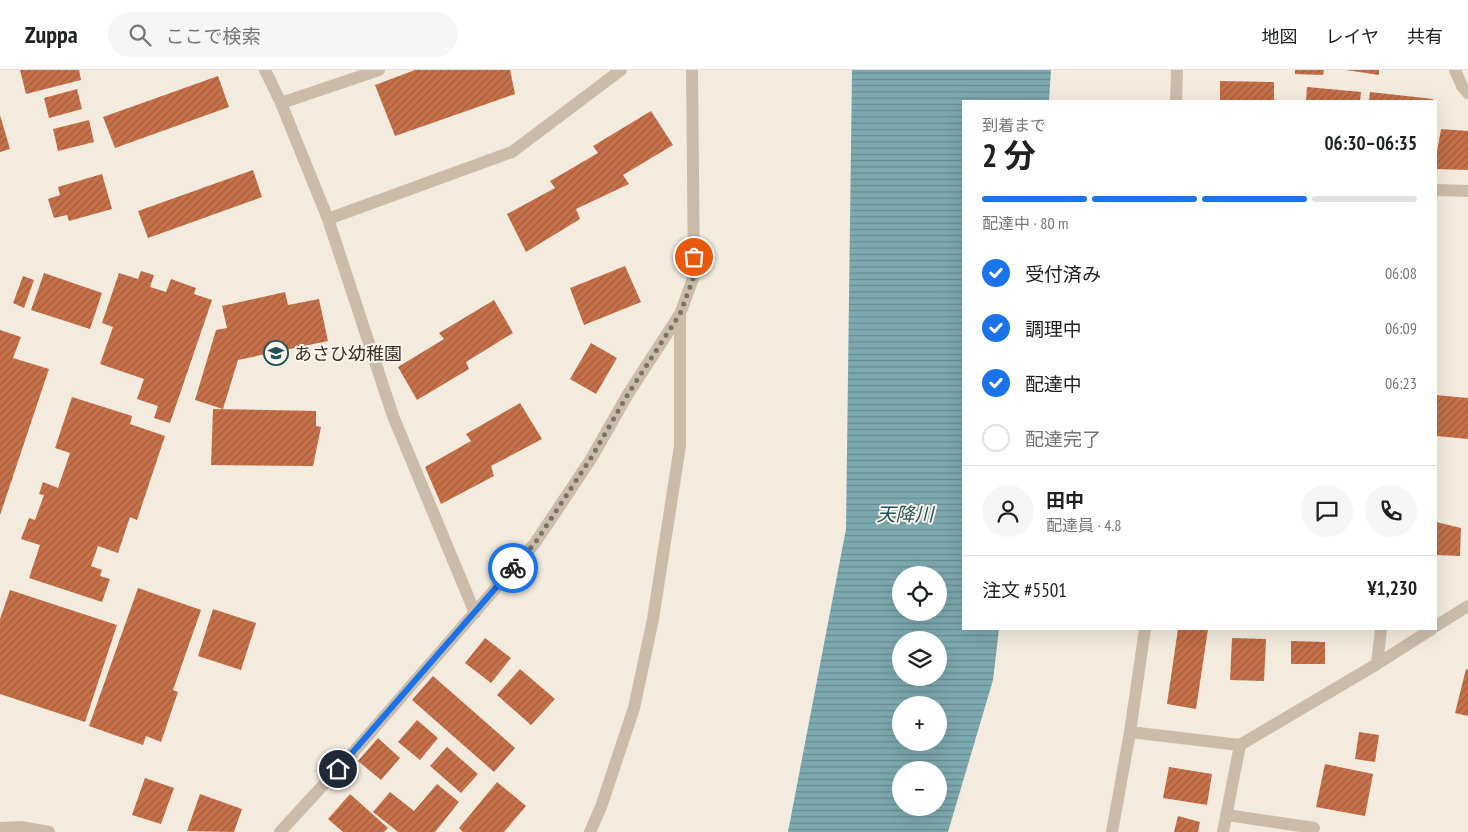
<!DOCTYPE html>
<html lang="ja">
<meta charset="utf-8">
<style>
body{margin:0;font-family:"PT Sans Narrow","Noto Sans JP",sans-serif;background:#f6f6f6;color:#202124;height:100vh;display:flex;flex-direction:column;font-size:19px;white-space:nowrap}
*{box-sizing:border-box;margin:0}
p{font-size:16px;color:#757577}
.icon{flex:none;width:28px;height:28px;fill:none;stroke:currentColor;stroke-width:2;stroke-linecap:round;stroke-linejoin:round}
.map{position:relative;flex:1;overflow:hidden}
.panel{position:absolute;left:962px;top:30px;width:475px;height:530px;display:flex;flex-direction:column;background:#fff;border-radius:0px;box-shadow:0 5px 20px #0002}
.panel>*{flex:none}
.fabs{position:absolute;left:892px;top:496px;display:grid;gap:10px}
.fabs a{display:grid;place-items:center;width:55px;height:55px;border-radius:50%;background:#fff;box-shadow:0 5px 20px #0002;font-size:25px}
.pin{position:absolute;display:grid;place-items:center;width:42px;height:42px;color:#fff;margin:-21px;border:2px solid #fff;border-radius:50%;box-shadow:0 1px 5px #0007}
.courier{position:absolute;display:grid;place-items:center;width:50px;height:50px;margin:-25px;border:4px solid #1a73e8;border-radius:50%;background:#fff;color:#222;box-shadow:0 1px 6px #0007}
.head em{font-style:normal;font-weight:700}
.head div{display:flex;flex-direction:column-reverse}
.head{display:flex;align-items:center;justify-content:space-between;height:85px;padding:0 20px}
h1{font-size:32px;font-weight:700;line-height:38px}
.bar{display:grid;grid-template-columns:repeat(4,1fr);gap:8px 5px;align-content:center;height:60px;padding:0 20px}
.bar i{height:6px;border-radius:4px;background:#e0e0e0}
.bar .selected{background:#1a73e8}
.bar p{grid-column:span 4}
.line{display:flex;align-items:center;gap:12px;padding:0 20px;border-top:1px solid #e0e0e0}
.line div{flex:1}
.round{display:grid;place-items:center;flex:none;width:52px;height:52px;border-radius:26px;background:#f6f6f6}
ol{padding:0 20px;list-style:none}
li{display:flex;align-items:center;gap:15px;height:55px}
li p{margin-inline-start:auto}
li .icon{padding:5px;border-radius:50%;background:#1a73e8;color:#fff;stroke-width:4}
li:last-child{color:#757577}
li i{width:28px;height:28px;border:2px solid #e0e0e0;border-radius:50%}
header{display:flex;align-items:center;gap:30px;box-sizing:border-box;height:70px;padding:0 25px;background:#fff;border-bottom:1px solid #e0e0e0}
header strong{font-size:24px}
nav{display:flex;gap:28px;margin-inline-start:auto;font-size:18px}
.search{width:350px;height:45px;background:#f6f6f6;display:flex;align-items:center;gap:12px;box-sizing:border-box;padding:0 18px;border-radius:28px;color:#757577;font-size:19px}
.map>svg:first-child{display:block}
</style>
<header>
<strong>Zuppa</strong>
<div class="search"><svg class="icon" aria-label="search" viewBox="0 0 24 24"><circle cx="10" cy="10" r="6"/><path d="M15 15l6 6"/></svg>ここで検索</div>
<nav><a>地図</a><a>レイヤ</a><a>共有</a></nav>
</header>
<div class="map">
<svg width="1468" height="762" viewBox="0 0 1468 762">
<defs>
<pattern id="water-rules" width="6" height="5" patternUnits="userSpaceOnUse" patternTransform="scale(1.25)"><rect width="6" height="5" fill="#7daab0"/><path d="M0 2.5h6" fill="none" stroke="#678b8f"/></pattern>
<pattern id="building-hatch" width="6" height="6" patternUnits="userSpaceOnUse" patternTransform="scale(1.25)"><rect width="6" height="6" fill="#c67149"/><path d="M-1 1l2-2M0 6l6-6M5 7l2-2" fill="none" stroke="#a25d3d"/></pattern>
</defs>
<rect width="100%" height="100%" fill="#f3ebde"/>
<path fill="url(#water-rules)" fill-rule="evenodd" d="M 852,0 L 1051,0 L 1049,31 L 964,31 L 964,559 L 999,559 L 993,610 L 948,762 L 788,762 L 846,459 ZM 901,505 L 939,505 L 939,542 L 901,542 ZM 901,570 L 939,570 L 939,608 L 901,608 ZM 901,635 L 939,635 L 939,672 L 901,672 ZM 901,700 L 939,700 L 939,738 L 901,738 Z"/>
<path fill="url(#building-hatch)" d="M 20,0 L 79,0 L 81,10 L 26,24 Z
M 415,0 L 510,0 L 515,24 L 395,66 L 375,15 Z
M 1295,0 L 1324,0 L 1323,5 L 1295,4 Z
M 1346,0 L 1379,0 L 1379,5 Z
M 218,6 L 229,37 L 115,78 L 103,47 Z
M 1220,11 L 1274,12 L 1274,31 L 1220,31 Z
M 1307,17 L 1361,22 L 1360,31 L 1306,31 Z
M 77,19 L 82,39 L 49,48 L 44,28 Z
M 1370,22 L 1433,29 L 1433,31 L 1369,31 Z
M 651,41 L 673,75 L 623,105 L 629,114 L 576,139 L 580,149 L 526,182 L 507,144 L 555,118 L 550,111 L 598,83 L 593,76 Z
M 0,45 L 10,79 L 0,82 Z
M 89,50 L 94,72 L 58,81 L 53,59 Z
M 1441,59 L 1468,61 L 1468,100 L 1436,99 L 1436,87 Z
M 253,100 L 262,127 L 148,168 L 138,141 Z
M 102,104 L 112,139 L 69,151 L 67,145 L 54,148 L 48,129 L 60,125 L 58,117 Z
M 625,196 L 641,232 L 584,255 L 570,218 Z
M 141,201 L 154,205 L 150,217 L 166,222 L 171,209 L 196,218 L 194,224 L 212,230 L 170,353 L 154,348 L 158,336 L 137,329 L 144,309 L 100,294 L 113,257 L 102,253 L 119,203 L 138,209 Z
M 44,203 L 102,223 L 90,259 L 31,240 Z
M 23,206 L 34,210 L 24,238 L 13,233 Z
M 285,222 L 288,235 L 319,229 L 328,271 L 238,290 L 223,339 L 195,330 L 216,260 L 227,258 L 222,236 Z
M 494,230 L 513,263 L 466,292 L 469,299 L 417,330 L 398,297 L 444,269 L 439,263 Z
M 0,260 L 21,267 L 13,288 L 49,299 L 0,445 Z
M 591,273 L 617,288 L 596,324 L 570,309 Z
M 1436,325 L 1468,328 L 1468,369 L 1436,366 Z
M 72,327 L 132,346 L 130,354 L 165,366 L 137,450 L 130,447 L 118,483 L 98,476 L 91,496 L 102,500 L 100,506 L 110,509 L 102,532 L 29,508 L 40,475 L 21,469 L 29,448 L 35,450 L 44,425 L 39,424 L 43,412 L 58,418 L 70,383 L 55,378 Z
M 520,333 L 542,369 L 491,396 L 494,406 L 441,434 L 425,397 L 471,371 L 466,364 Z
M 213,339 L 316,341 L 316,356 L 321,357 L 313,396 L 211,395 Z
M 1436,452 L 1461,458 L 1460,486 L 1436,485 Z
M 138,518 L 201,540 L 173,620 L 178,622 L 161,672 L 146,666 L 143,675 L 89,656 Z
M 10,520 L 117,555 L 85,652 L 0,624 L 0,549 Z
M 213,539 L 256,553 L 241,600 L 198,586 Z
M 1178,559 L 1208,559 L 1196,639 L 1167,634 Z
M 485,568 L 511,588 L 491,613 L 465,593 Z
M 1232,568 L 1266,569 L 1264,611 L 1230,610 Z
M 1291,571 L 1325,572 L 1325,594 L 1291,594 Z
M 520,599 L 555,629 L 531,655 L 497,625 Z
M 1466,599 L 1468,600 L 1468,646 L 1455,643 Z
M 433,606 L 515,678 L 494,702 L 412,630 Z
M 417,650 L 438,668 L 420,690 L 398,672 Z
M 1359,662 L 1379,665 L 1375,692 L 1355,689 Z
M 378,668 L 400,688 L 381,710 L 358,691 Z
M 447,677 L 478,704 L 461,723 L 430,696 Z
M 1325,694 L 1373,704 L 1365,746 L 1316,737 Z
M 1169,697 L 1212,704 L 1207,735 L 1163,728 Z
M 145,708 L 174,718 L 161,754 L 132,745 Z
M 497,712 L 526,736 L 504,762 L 463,762 L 459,758 Z
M 437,714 L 459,732 L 435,762 L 398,762 L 373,742 L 390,722 L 414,741 Z
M 200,724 L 242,739 L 234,762 L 187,761 Z
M 350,724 L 388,758 L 384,762 L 343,762 L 328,749 Z
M 1178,746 L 1200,752 L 1198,762 L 1174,762 Z"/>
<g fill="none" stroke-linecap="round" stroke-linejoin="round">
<path stroke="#cbbcaa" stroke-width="12" d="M 265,0 L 281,33 L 328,149 L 393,346 L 475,543
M 1455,0 L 1462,16 L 1468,23
M 1176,31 L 1177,0
M 281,33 L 379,0
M 1436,120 L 1468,121
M 328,149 L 512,82 L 621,0
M 1436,556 L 1468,536
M 1377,594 L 1381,559
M 1130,662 L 1240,675 L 1377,594 L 1432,559
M 1227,745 L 1314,758
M 0,758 L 21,757 L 49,762
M 280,762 L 350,686 L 535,473 L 591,389 L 628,324 L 680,244 L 694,206 L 692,0
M 590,762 L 601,737 L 634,638 L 653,549 L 680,376 L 680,244
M 1112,762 L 1130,662 L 1145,559
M 1223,762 L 1240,675"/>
</g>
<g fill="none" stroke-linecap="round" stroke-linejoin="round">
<path stroke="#7a7168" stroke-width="5" stroke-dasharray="0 9" d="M 513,498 L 535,473 L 591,388 L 628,324 L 680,244 L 694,206 L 694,187"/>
<path stroke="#1a73e8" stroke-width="6" d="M 338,699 L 513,498"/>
</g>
<defs>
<symbol id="school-ring" viewBox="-11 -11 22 22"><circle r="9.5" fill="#faf4eb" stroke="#1f525a" stroke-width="1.5"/><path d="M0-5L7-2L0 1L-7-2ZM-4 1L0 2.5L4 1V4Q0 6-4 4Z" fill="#1f525a"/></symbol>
</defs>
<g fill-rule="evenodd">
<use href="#school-ring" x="262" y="269" width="28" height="28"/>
</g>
<g text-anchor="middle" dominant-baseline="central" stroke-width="4" stroke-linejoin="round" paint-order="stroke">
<g font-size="18" fill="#392f29" stroke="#faf4eb" text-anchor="start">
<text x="294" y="283">あさひ幼稚園</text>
</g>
<g font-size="19" font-style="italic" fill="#1f525a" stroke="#faf4eb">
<text x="905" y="444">天降川</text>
</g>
</g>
</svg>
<div class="fabs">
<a><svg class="icon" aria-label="locate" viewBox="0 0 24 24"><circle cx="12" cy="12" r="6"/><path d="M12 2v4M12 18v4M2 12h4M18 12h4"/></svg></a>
<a><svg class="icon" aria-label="layers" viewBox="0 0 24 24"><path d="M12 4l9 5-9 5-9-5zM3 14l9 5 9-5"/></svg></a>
<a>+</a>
<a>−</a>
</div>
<div class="pin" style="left:694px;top:187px;background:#ea580c"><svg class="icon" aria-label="bag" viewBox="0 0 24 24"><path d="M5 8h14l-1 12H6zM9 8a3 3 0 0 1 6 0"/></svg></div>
<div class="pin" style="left:338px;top:699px;background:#1f2937"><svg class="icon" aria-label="home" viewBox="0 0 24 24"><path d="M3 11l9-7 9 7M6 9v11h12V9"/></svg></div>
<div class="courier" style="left:513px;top:498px"><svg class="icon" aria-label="bike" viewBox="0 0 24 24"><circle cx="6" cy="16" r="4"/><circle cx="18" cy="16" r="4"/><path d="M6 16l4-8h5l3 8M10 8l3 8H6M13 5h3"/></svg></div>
<section class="panel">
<div class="head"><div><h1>2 分</h1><p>到着まで</p></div><em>06:30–06:35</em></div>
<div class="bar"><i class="selected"></i><i class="selected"></i><i class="selected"></i><i></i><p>配達中 · 80 m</p></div>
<ol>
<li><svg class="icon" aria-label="check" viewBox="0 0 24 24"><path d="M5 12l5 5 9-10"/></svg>受付済み<p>06:08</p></li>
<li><svg class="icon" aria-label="check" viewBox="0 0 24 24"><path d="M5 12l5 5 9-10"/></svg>調理中<p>06:09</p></li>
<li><svg class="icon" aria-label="check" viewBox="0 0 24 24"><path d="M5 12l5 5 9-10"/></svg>配達中<p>06:23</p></li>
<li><i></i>配達完了</li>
</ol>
<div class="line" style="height:90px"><a class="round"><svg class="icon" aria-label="person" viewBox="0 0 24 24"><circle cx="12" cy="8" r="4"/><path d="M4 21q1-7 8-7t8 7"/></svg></a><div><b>田中</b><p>配達員 · 4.8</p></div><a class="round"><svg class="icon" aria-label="chat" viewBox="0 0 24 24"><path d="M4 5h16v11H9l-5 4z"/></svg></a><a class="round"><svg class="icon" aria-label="phone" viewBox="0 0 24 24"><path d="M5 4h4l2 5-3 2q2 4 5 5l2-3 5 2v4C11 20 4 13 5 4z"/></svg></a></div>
<div class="line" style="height:65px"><div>注文 #5501</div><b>¥1,230</b></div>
</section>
</div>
